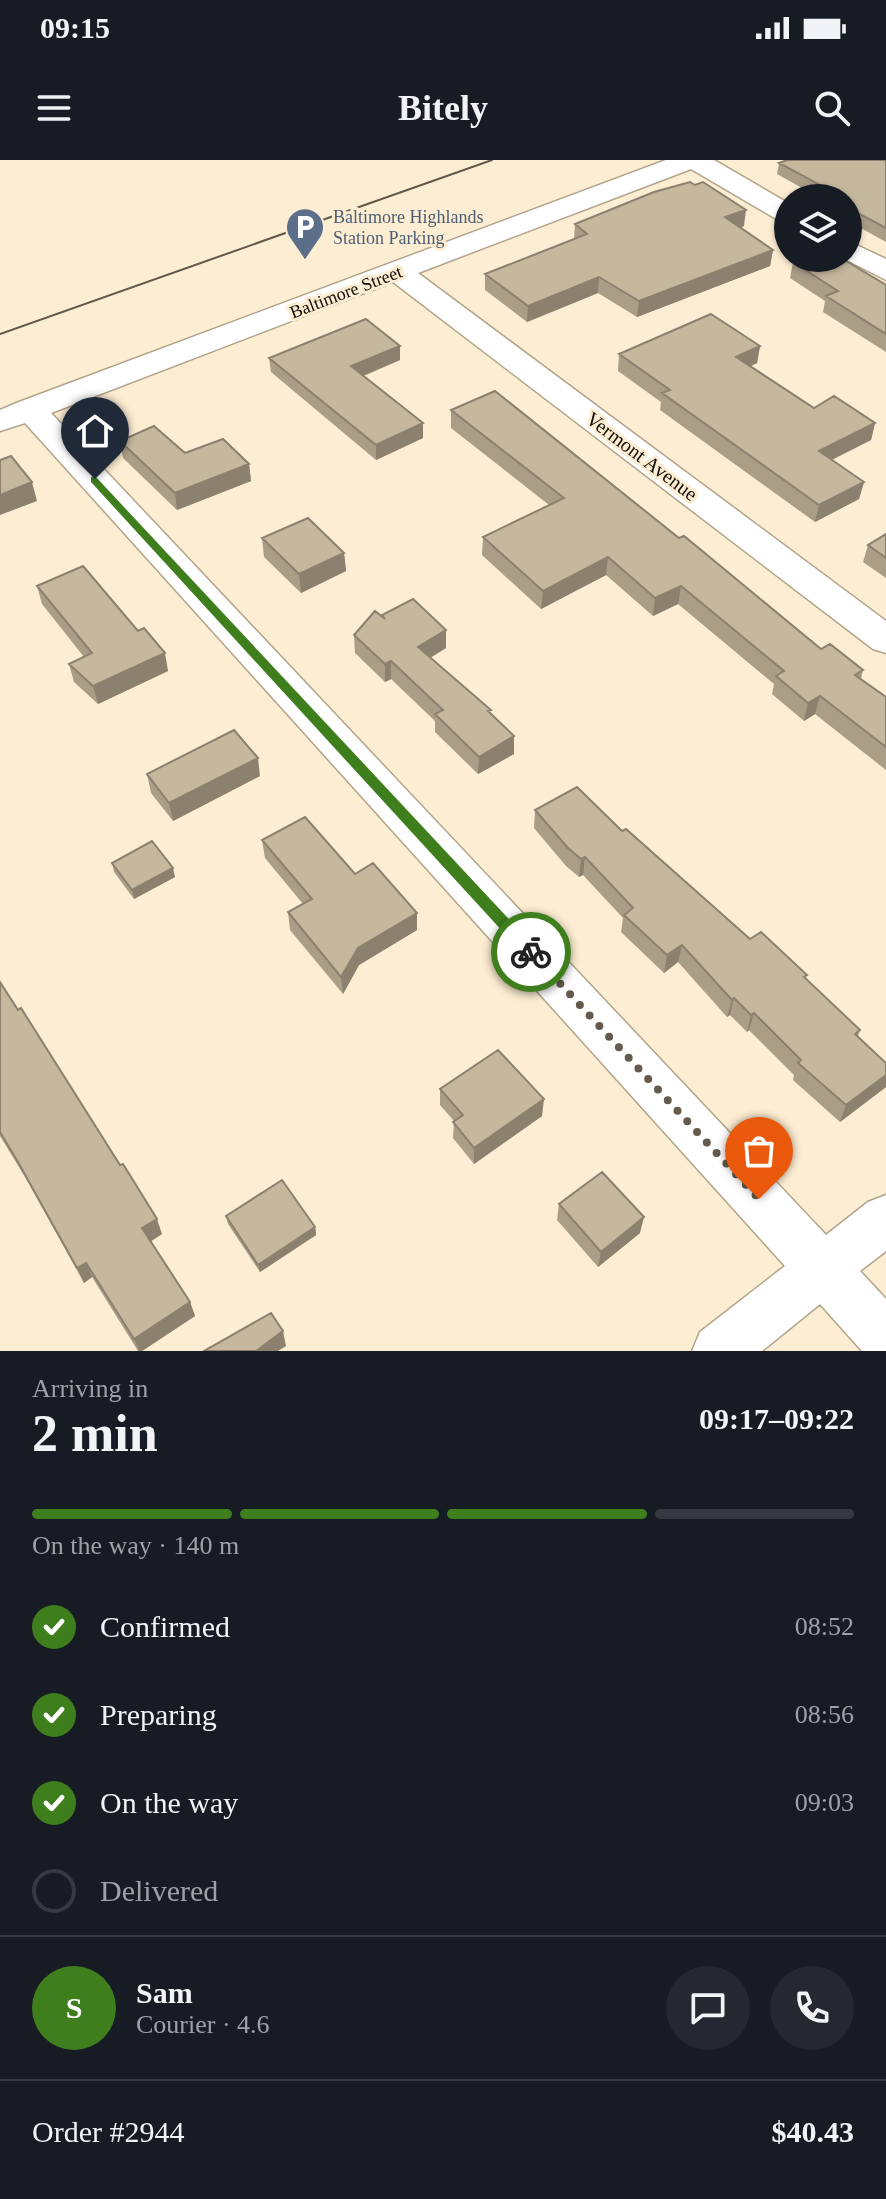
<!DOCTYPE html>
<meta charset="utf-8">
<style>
body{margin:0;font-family:Georgia,serif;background:#242831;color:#f1f3f6;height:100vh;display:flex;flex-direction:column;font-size:30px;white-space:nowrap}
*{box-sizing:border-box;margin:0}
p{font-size:26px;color:#9ea1a6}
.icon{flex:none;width:44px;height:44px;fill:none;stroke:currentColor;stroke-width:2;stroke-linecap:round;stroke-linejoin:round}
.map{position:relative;height:1191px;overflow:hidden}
.panel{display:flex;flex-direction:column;background:#171b24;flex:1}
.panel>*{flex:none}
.tools{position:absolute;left:774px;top:24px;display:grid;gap:16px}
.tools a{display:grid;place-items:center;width:88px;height:88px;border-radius:50%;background:#171b24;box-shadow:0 2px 6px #0004;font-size:40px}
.pin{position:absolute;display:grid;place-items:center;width:68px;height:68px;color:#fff;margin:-82px -34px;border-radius:50% 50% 50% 0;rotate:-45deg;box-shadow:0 0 8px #0007}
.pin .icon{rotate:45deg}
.courier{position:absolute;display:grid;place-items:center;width:80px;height:80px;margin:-40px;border:6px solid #3f7e1d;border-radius:50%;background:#fff;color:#222;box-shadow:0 2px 10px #0007}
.head em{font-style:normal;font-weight:700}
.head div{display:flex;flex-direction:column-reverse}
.head{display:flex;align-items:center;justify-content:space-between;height:136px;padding:0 32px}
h1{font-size:52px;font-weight:700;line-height:60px}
.bar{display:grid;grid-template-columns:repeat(4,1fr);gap:12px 8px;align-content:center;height:96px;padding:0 32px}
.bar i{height:10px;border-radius:6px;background:#363941}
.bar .current{background:#3f7e1d}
.bar p{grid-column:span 4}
.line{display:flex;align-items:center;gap:20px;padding:0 32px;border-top:2px solid #363941}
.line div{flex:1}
.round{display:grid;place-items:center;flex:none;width:84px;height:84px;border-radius:42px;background:#242831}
ol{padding:0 32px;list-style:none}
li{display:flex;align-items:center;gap:24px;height:88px}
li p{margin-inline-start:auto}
li .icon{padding:8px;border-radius:50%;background:#3f7e1d;color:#fff;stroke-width:4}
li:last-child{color:#9ea1a6}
li i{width:44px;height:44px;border:4px solid #363941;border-radius:50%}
.status{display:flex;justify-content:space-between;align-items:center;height:56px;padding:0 40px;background:#171b24;direction:ltr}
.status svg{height:22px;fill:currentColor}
header{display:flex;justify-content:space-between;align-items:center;height:104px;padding:0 32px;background:#171b24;font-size:36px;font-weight:700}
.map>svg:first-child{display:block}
</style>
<div class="status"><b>09:15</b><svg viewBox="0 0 49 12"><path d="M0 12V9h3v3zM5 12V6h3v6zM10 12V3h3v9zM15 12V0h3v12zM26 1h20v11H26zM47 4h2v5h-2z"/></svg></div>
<header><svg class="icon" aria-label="menu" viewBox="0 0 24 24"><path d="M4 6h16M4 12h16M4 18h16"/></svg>Bitely<svg class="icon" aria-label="search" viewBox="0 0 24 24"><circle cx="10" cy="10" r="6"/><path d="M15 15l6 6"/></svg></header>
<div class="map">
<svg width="886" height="1191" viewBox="0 0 886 1191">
<rect width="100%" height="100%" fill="#fdedd2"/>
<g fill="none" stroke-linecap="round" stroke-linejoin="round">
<defs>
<path id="minor" d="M 666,0 L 714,0 L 788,43 L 788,62 L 778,60 L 691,9 L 418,113 L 886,461 L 886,493 L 873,489 L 393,122 L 51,253 L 826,1075 L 868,1042 L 886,1035 L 886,1091 L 860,1111 L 886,1139 L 886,1191 L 862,1191 L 820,1144 L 762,1191 L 692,1191 L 700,1172 L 785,1106 L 25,263 L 0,271 L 0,250 L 19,242 Z
M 848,81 L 886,99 L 886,120 L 843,98 L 848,98 Z"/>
</defs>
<use href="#minor" stroke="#b2a48a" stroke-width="3"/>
<use href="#minor" fill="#fff" fill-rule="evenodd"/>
<path stroke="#605849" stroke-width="2" d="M 0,174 L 492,0"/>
</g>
<path fill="#aa9e87" d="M 886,0 L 886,82 L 848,61 L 848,38 L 820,38 L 777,14 L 779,3 Z
M 575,64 L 744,66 L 740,68 L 773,90 L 770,106 L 637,157 L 598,133 L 527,162 L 485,130 L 485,114 L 574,79 Z
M 793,102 L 886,125 L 886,192 L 823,152 L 825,141 L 790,118 Z
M 400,186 L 400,200 L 364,216 L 423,278 L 376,300 L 271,212 L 269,198 Z
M 760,186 L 757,203 L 751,206 L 814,248 L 875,263 L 871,280 L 832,300 L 864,322 L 859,339 L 815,362 L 660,250 L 661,242 L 618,211 L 619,194 Z
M 451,250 L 679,378 L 821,489 L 863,510 L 861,519 L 886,537 L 886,610 L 815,554 L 804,561 L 772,534 L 774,524 L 678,444 L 653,456 L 606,415 L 541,449 L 482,395 L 483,377 L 549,345 L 451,268 Z
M 120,281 L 249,304 L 251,321 L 177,350 L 123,298 Z
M 886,374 L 886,418 L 863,402 L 868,385 Z
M 262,378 L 344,393 L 346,411 L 301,433 L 264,397 Z
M 37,426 L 168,511 L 98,544 L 74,522 L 69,504 L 84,497 L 42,444 Z
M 382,455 L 446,488 L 430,498 L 514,576 L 514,594 L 478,614 L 435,572 L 435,561 L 391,519 L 385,522 L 355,493 L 354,475 L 382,457 Z
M 147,614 L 260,616 L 173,661 L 151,633 Z
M 535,650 L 622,671 L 750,779 L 806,819 L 860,870 L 858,876 L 886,903 L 886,927 L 840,962 L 793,920 L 794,915 L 749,870 L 747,872 L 730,855 L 727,857 L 678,802 L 664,813 L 621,772 L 623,758 L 583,715 L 579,717 L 566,706 L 534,668 Z
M 262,680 L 355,714 L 417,753 L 417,770 L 359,805 L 343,834 L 290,770 L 288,752 L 303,744 L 265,698 Z
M 112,703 L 175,717 L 134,739 L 114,712 Z
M 0,822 L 162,1074 L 150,1081 L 190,1142 L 195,1156 L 142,1191 L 138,1191 L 92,1117 L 84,1123 L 25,1017 L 0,976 Z
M 440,929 L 542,956 L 474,1004 L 453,978 L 454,961 L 440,945 Z
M 559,1044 L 640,1073 L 598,1107 L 557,1060 Z
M 226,1056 L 315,1067 L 316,1075 L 260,1112 L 228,1064 Z"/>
<path fill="#8b816e" d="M 746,50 L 744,66 L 723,74 L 725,57 Z
M 773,90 L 770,106 L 637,157 L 639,141 Z
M 599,117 L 598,133 L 527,162 L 528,146 Z
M 400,186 L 400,200 L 352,220 L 351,206 Z
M 760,186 L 757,203 L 734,214 L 736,197 Z
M 423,263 L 423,278 L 376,300 L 376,285 Z
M 875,263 L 871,280 L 815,308 L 819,291 Z
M 249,304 L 251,321 L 177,350 L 175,333 Z
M 32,322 L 37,341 L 0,355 L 0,335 Z
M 864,322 L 859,339 L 815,362 L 819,345 Z
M 344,393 L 346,411 L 301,433 L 299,414 Z
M 608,397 L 606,415 L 541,449 L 543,431 Z
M 681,426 L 678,444 L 653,456 L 655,438 Z
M 446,470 L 446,488 L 418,505 L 418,487 Z
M 165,493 L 168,511 L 98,544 L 93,526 Z
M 391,501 L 391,519 L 385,522 L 385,504 Z
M 820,536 L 815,554 L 804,561 L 808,543 Z
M 514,576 L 514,594 L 478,614 L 479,597 Z
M 258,598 L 260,616 L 173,661 L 169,643 Z
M 585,697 L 583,715 L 579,717 L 581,699 Z
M 173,708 L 175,717 L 134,739 L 132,730 Z
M 417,753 L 417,770 L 359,805 L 343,834 L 341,817 L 358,788 Z
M 682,785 L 678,802 L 664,813 L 667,795 Z
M 734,838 L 730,855 L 727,857 L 732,840 Z
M 754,853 L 749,870 L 747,872 L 751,855 Z
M 886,915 L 886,927 L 840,962 L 846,945 Z
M 544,939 L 542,956 L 474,1004 L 474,988 Z
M 644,1057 L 640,1073 L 598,1107 L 601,1092 Z
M 157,1059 L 162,1074 L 147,1084 L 142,1068 Z
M 315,1067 L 316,1075 L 260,1112 L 258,1105 Z
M 86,1103 L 92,1117 L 84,1123 L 77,1108 Z
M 190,1142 L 195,1156 L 142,1191 L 139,1191 L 134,1179 Z
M 283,1171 L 286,1186 L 278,1191 L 256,1191 Z"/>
<path fill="#c6b89d" stroke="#8b816e" stroke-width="2" d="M 787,0 L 886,0 L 886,68 L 848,48 L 848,45 L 853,43 L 848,40 L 848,38 L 844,38 L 779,3 Z
M 690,22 L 695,25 L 703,22 L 746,50 L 725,57 L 773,90 L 639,141 L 599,117 L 528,146 L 485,114 L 587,74 L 575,64 L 654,32 Z
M 804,98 L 841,98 L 886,125 L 886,174 L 826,136 L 838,131 L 793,102 Z
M 711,154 L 760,186 L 736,197 L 814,248 L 834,236 L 875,263 L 819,291 L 864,322 L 819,345 L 662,233 L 670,230 L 619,194 Z
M 366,159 L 400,186 L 351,206 L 423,263 L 376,285 L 269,198 Z
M 495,231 L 679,378 L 684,376 L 821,489 L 830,484 L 863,510 L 855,515 L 886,537 L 886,587 L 820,536 L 808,543 L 776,516 L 784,511 L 681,426 L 655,438 L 608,397 L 543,431 L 483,377 L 564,338 L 451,250 Z
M 154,266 L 185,293 L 223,279 L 249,304 L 175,333 L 120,281 Z
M 11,296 L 32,322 L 0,335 L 0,300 Z
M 308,358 L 344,393 L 299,414 L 262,378 Z
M 886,374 L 886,398 L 868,385 Z
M 83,406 L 138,471 L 144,468 L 165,493 L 93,526 L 69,504 L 92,493 L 37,426 Z
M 413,439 L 446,470 L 418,487 L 491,550 L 488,551 L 514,576 L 479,597 L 435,554 L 443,550 L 391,501 L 385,504 L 354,475 L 375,451 L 385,459 L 382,455 Z
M 234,570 L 258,598 L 169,643 L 147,614 Z
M 577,627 L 622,671 L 626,669 L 750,779 L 761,772 L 807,815 L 804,817 L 860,870 L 855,874 L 886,903 L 886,915 L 846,945 L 798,903 L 801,900 L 754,853 L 751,855 L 734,838 L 732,840 L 682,785 L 667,795 L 624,755 L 633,748 L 585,697 L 581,699 L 568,688 L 535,650 Z
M 305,657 L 355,714 L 373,703 L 417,753 L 358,788 L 341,817 L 288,752 L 312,739 L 262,680 Z
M 152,681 L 173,708 L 132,730 L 112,703 Z
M 0,822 L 18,850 L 21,848 L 120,1005 L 123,1004 L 157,1059 L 142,1068 L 190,1142 L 134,1179 L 86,1103 L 77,1108 L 18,1002 L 0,972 Z
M 498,890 L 544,939 L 474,988 L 453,962 L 463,955 L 440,929 Z
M 602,1012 L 644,1057 L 601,1092 L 559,1044 Z
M 282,1020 L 315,1067 L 258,1105 L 226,1056 Z
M 271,1153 L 283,1171 L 256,1191 L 204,1191 Z"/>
<path fill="#3f7e1d" d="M 95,316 L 536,788 L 536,796 L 525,796 L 91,322 L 91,317 Z"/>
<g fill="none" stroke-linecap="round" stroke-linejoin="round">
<path stroke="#645b4c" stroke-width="8" stroke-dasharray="0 14.4" d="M 531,792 L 759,1039"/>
</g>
<defs>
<symbol id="parking-pin" viewBox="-11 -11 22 30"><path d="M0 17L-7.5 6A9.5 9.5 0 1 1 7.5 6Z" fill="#5c6f8a" stroke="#fdedd2"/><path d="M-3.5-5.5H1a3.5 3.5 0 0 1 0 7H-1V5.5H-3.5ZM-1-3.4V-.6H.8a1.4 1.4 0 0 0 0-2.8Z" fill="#fff"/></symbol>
</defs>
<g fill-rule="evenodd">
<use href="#parking-pin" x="283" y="45" width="44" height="60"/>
</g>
<g text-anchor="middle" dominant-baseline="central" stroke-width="6" stroke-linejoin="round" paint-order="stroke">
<g font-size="18" fill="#4e5e75" stroke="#fdedd2" text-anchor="start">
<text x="333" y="57">Baltimore Highlands<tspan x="333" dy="21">Station Parking</tspan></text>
</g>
<g font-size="18" fill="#120d04" stroke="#fdedd2">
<text transform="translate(346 132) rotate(-21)">Baltimore Street</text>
</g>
<g font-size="20" fill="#120d04" stroke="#fdedd2">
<text transform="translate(642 296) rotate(37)">Vermont Avenue</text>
</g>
</g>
</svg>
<div class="tools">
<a><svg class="icon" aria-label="layers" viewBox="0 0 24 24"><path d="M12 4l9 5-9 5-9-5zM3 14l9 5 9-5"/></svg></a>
</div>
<div class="pin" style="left:759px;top:1039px;background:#ea580c"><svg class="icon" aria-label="bag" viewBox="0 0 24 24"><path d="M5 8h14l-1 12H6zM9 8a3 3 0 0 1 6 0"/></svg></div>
<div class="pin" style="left:95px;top:319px;background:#1f2937"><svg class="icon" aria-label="home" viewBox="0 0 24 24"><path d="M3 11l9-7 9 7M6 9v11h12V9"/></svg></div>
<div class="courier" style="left:531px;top:792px"><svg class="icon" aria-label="bike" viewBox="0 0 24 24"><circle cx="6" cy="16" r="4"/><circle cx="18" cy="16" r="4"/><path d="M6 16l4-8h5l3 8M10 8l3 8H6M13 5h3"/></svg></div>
</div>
<section class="panel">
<div class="head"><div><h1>2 min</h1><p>Arriving in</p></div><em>09:17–09:22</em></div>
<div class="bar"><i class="current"></i><i class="current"></i><i class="current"></i><i></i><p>On the way · 140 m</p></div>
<ol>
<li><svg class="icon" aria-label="check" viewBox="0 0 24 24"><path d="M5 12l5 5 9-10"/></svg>Confirmed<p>08:52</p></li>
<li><svg class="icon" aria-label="check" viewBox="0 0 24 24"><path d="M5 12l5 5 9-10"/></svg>Preparing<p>08:56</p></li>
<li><svg class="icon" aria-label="check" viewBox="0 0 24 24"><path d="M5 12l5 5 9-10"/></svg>On the way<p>09:03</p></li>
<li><i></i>Delivered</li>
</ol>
<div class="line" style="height:144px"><b class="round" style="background:#3f7e1d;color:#fff">S</b><div><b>Sam</b><p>Courier · 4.6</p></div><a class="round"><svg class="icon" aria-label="chat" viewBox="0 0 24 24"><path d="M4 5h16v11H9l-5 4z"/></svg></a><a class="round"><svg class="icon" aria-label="phone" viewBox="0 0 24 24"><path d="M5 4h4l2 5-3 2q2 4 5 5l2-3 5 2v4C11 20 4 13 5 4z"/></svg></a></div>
<div class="line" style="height:104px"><div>Order #2944</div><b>$40.43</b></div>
</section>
